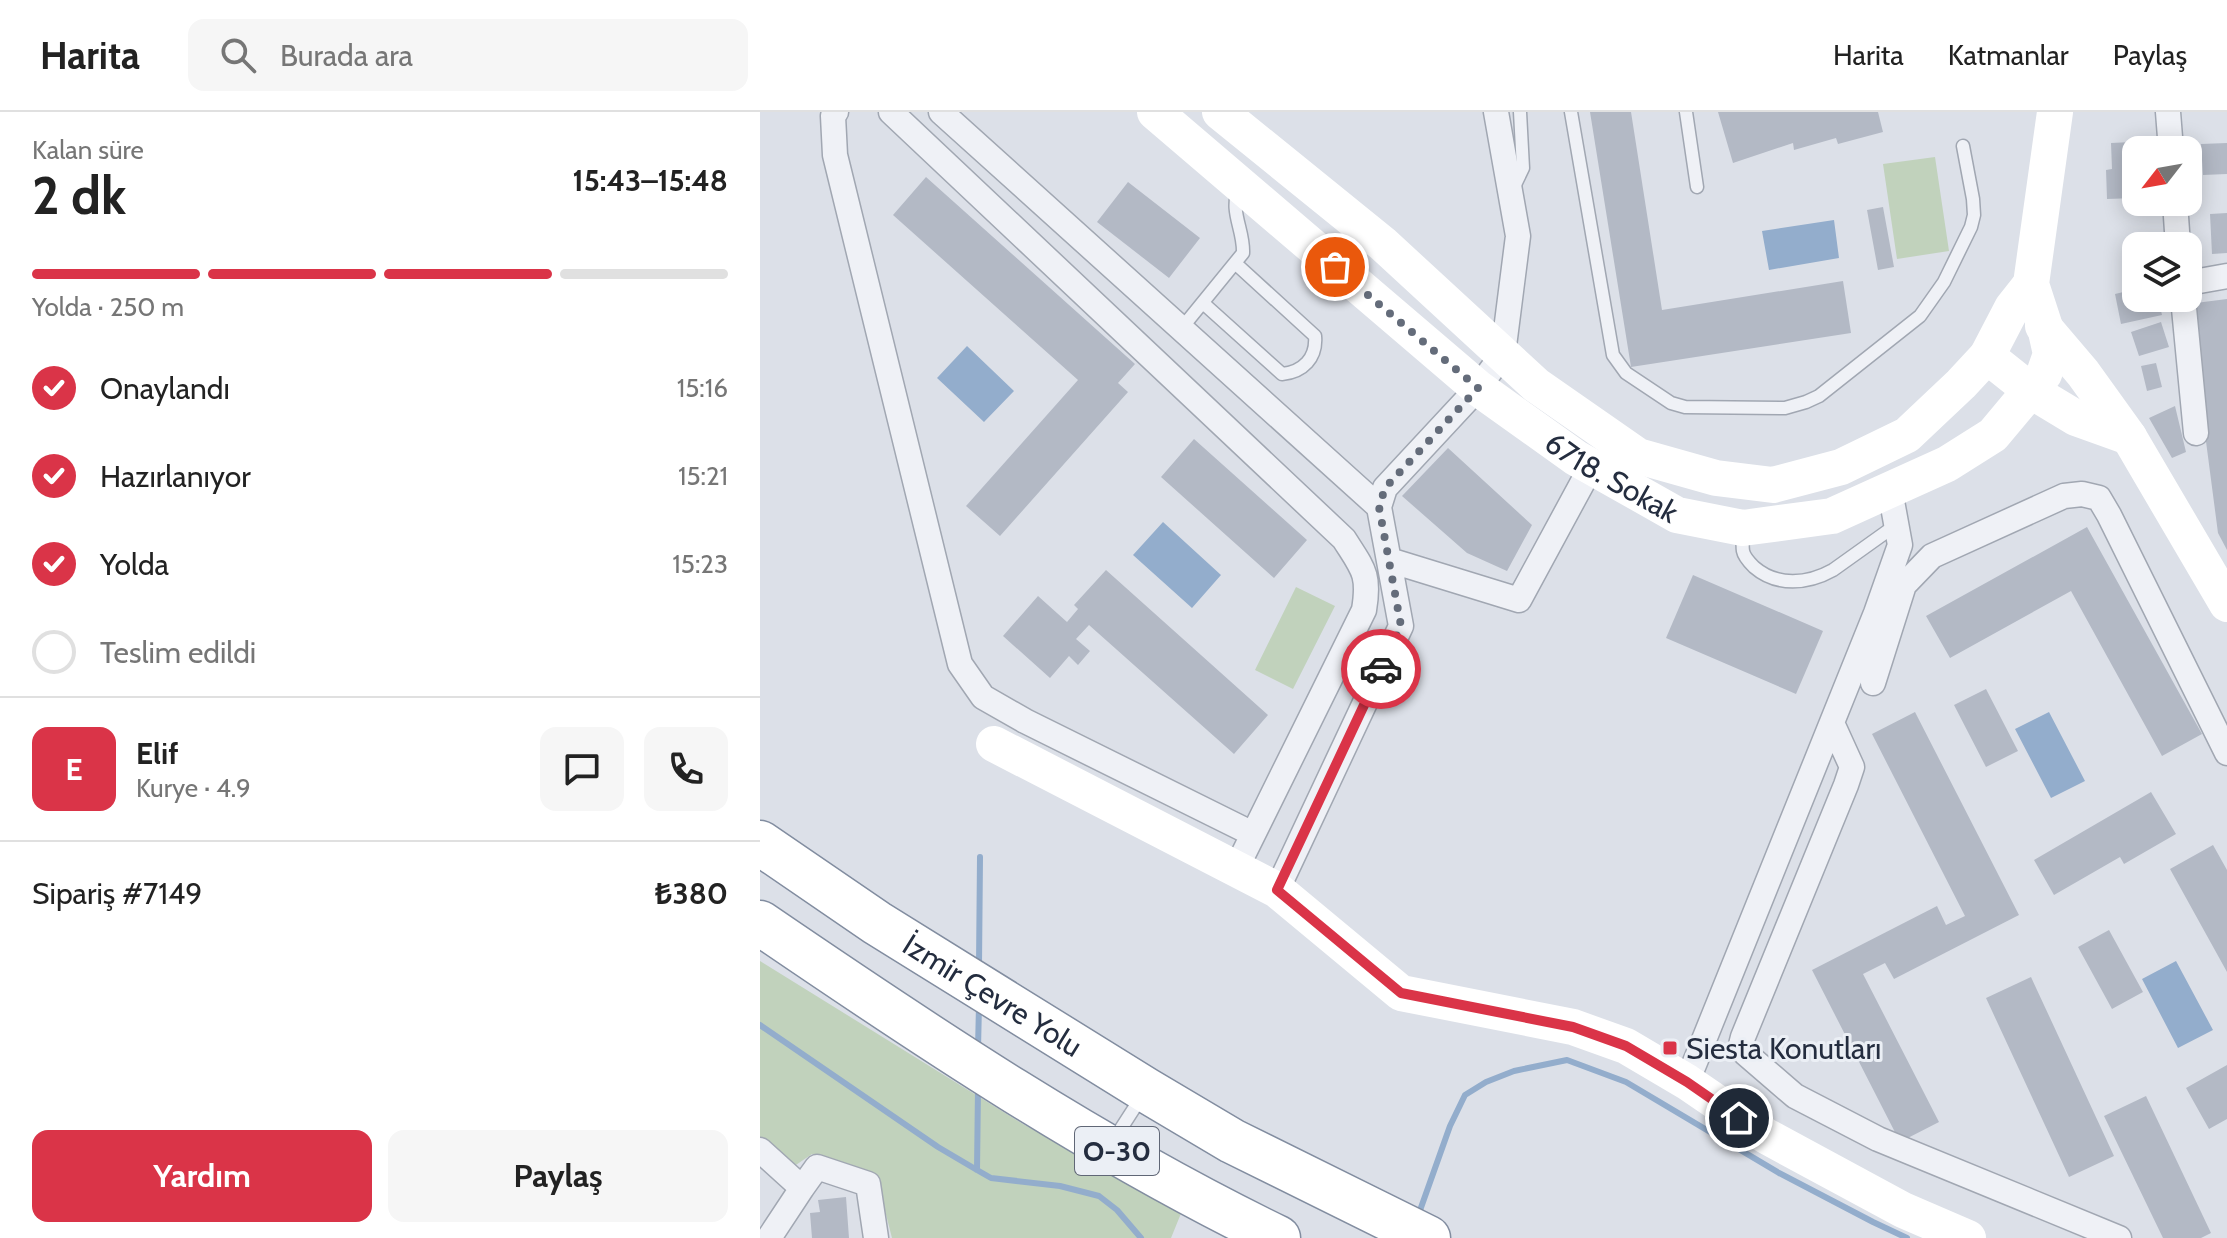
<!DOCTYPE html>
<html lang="tr">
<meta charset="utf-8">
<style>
body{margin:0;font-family:Cabin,sans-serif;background:#f6f6f6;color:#222;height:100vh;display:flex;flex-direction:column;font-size:30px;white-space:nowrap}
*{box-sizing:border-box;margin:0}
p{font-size:26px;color:#767676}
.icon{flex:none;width:44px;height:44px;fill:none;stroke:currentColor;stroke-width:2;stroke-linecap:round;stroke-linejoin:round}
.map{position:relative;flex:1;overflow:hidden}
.details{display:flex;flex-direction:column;background:#fff;width:760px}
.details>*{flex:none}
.needle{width:52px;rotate:239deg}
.buttons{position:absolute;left:1362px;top:24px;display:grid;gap:16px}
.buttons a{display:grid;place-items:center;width:80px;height:80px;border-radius:16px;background:#fff;box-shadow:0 4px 20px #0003;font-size:40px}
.pin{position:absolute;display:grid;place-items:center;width:68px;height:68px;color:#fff;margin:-34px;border:4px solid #fff;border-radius:50%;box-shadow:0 2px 8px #0007}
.courier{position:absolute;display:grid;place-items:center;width:80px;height:80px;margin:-40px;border:6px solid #da3448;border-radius:50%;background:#fff;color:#222;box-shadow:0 2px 10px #0007}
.head em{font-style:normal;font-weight:700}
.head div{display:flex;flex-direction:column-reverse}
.head{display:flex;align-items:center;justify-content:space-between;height:136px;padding:0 32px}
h1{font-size:52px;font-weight:700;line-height:60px}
.bar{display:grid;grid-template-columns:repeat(4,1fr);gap:12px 8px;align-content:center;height:96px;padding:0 32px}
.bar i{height:10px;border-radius:6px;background:#e0e0e0}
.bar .selected{background:#da3448}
.bar p{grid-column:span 4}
.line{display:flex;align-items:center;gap:20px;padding:0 32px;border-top:2px solid #e0e0e0}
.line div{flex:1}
.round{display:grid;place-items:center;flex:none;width:84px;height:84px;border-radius:16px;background:#f6f6f6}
ol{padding:0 32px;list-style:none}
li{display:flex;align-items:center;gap:24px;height:88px}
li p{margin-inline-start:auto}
li .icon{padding:8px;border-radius:50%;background:#da3448;color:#fff;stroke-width:4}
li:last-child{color:#767676}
li i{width:44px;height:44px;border:4px solid #e0e0e0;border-radius:50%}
.button{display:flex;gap:16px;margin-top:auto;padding:16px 32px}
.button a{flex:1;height:92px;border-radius:16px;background:#da3448;color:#fff;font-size:32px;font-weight:700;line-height:92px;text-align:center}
.button a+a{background:#f6f6f6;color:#222}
header{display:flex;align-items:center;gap:48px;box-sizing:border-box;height:112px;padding:0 40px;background:#fff;border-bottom:2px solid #e0e0e0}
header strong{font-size:38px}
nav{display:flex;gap:44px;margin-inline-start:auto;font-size:28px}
.search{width:560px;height:72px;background:#f6f6f6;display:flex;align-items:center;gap:20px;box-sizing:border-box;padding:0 28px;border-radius:16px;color:#767676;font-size:30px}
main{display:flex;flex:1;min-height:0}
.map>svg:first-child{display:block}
</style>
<header>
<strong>Harita</strong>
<div class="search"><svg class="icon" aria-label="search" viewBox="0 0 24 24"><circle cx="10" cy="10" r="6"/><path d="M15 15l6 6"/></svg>Burada ara</div>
<nav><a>Harita</a><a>Katmanlar</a><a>Paylaş</a></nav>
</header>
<main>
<section class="details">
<div class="head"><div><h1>2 dk</h1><p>Kalan süre</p></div><em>15:43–15:48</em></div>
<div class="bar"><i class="selected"></i><i class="selected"></i><i class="selected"></i><i></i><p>Yolda · 250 m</p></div>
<ol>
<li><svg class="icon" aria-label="check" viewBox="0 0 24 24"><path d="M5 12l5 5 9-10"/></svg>Onaylandı<p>15:16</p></li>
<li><svg class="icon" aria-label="check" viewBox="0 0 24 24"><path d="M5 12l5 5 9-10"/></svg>Hazırlanıyor<p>15:21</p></li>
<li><svg class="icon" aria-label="check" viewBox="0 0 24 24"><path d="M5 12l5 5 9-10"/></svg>Yolda<p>15:23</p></li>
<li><i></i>Teslim edildi</li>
</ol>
<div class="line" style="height:144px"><b class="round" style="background:#da3448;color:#fff">E</b><div><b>Elif</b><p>Kurye · 4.9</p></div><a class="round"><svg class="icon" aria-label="chat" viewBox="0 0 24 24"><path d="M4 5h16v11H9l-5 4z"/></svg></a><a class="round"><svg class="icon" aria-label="phone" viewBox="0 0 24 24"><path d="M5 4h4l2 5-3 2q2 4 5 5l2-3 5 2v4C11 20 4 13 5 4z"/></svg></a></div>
<div class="line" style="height:104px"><div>Sipariş #7149</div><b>₺380</b></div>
<div class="button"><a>Yardım</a><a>Paylaş</a></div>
</section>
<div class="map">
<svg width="1467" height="1126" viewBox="0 0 1467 1126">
<rect width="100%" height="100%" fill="#dce0e8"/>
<path fill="#c1d2bc" d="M 1175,45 L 1189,139 L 1137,147 L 1123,52 Z
M 536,475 L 575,494 L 533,577 L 495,558 Z
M 0,849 L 263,1012 L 422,1099 L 411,1126 L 132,1126 L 118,1071 L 52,1042 L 30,1057 L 0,1030 Z"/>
<path fill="#93adcc" d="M 1074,108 L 1079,146 L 1009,158 L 1002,119 Z
M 207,234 L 254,279 L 224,310 L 177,266 Z
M 403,410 L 461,463 L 432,496 L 373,443 Z
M 1289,600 L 1325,669 L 1291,686 L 1255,617 Z
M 1416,849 L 1453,918 L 1418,936 L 1382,867 Z"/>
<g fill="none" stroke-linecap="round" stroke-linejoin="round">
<path stroke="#93adcc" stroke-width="6" d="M 219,853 L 220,745
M 0,913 L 178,1035 L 217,1058 L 231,1066 L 300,1074 L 339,1084 L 357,1098 L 381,1126
M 218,937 L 219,893
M 217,1058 L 218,977
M 658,1104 L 690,1014 L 705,983 L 726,970 L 754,959 L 807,948 L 866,970 L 1019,1061 L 1113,1110 L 1147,1126"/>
</g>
<path fill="#b3b9c5" d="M 830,0 L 871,0 L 902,198 L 1083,169 L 1091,221 L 871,255 Z
M 958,0 L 1118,0 L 1123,20 L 1078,32 L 1076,26 L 1034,38 L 1033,31 L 973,51 Z
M 1393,29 L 1394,38 L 1376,38 L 1376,86 L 1347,87 L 1346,58 L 1352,57 L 1351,31 Z
M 1467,31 L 1467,62 L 1443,63 L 1441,32 Z
M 166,65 L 375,252 L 358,271 L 368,280 L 240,424 L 206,394 L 318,268 L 133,103 Z
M 368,70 L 440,126 L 409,166 L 337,110 Z
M 1123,95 L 1134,155 L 1118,158 L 1107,98 Z
M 1467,101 L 1467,141 L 1452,142 L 1450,102 Z
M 1405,128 L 1405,134 L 1376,134 L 1376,161 L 1370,161 L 1367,131 Z
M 1376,177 L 1376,186 L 1398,186 L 1402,203 L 1361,212 L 1355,182 Z
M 1467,187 L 1467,438 L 1458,421 L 1428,192 Z
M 1401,210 L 1409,235 L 1379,244 L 1371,220 Z
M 1396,251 L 1402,275 L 1387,279 L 1381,254 Z
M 1415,294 L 1426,340 L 1412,346 L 1389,306 Z
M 434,327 L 547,428 L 514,466 L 401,365 Z
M 688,336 L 772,413 L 747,459 L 707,441 L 642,384 Z
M 1327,415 L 1442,622 L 1402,644 L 1311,479 L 1190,546 L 1166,504 Z
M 346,458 L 508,603 L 474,642 L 329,513 L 316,527 L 330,539 L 318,553 L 309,544 L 290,566 L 243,524 L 278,484 L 307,510 L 318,497 L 314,493 Z
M 933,463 L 1063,519 L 1036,582 L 906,526 Z
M 1226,577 L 1258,639 L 1226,655 L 1194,593 Z
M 1155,600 L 1259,803 L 1134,867 L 1125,851 L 1103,862 L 1179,1010 L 1140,1030 L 1052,858 L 1177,794 L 1186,813 L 1205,804 L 1112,622 Z
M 1391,680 L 1416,722 L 1364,752 L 1360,745 L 1294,783 L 1274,748 Z
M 1453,733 L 1467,758 L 1467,860 L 1410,757 Z
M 1349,818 L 1383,880 L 1352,897 L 1318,835 Z
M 1271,865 L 1354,1044 L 1309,1065 L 1226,886 Z
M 1467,953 L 1467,1007 L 1449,1017 L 1426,976 Z
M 1386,984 L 1451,1121 L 1441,1126 L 1403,1126 L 1344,1004 Z
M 86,1085 L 89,1126 L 52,1126 L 50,1101 L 60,1100 L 58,1088 Z"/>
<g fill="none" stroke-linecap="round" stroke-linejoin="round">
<defs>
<path id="lane" d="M 811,0 L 853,243 L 866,261 L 911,291 L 925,295 L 1025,296 L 1046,290 L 1059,284 L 1160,204 L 1184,170 L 1211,115 L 1214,103 L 1213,87 L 1203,34
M 926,0 L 937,75
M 752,79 L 763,56 L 760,0
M 443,191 L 522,262 C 543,260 557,246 555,224 L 475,151
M 421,217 L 483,141 C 484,117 469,100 479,76
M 983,419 C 983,425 982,433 983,439 C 984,445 990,451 994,455 C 1017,475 1048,472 1073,458 L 1136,413
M 353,1029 L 382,984"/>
<path id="street" d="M 76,0 L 73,4 L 75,43 L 200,552 L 223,585 L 265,609 L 493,722
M 131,0 L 584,427 C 603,457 610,462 604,498 L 476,757
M 181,0 L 619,395 L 641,514 L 517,778
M 1408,0 L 1411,38
M 1415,90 L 1418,134
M 1428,171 L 1467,164
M 1423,186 L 1436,321
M 619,395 L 625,376 L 718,276 L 743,242 L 758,124 L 736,0
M 629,448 L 759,488 L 831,355
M 1113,571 L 1144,473 L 1172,444 L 1304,384 L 1322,382 L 1339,386 L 1349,403 L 1467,641
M 1072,611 L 1092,655 L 1086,673 L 983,925 L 981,933 L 985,941 L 1035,984 L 1118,1027 L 1359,1126
M 927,970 L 1116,501 L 1140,433 L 1130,378
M 0,1038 L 42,1076 L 9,1126
M 42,1076 L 57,1055 L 108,1072 L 116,1126"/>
<g id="highway">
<path id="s2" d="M 0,731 L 117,811 L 386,978 L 472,1029 L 668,1126"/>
<path d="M 0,811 C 167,925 336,1038 518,1126"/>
</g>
</defs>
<use href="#lane" stroke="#a1a7b2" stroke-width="15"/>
<use href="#street" stroke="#a1a7b2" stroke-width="27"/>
<use href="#highway" stroke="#828da0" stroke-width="47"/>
<use href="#lane" stroke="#eff1f6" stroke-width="12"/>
<use href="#street" stroke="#eff1f6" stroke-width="24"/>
<g stroke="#fff" stroke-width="36">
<path id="s1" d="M 395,0 L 718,276 L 816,346 L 917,403 L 983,416 L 1072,404 L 1187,352 L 1233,323 L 1284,262 L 1291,242 L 1285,215 L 1271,172 L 1295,0"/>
<path d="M 460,0 L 623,132 L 776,273 L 878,344 L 956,366 L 1013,373 L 1081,355 L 1147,323 L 1201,272 L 1227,244 L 1252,196 L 1271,172"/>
<path d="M 1283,214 L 1323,261 L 1369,325 L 1467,492"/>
<path d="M 1227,244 L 1271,279 L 1316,306 L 1369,325"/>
<path d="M 234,632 L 517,778 L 641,881 L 813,915 L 866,934 L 927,970 L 1006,1024 L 1143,1098 L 1208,1126"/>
</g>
<use href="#highway" stroke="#fff" stroke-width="44"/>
</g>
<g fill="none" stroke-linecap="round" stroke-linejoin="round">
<path stroke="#646c7a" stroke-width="8" stroke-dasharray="0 14.4" d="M 575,155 L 718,276 L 625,376 L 619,395 L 641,514 L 621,557"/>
<path stroke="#da3448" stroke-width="10" d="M 621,557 L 517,778 L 641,881 L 813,915 L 866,934 L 927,970 L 979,1006"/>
</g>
<rect fill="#da3448" stroke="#ebeff5" stroke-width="3" x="902" y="928" width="16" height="16" rx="4"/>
<g text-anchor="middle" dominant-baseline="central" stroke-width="6" stroke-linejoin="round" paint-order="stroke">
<rect fill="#ebeff5" stroke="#606776" stroke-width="2" x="315" y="1015" width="84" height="48" rx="6"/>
<g font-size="28" font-weight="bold" fill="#242d3f">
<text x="357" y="1039">O-30</text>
</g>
<g font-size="30" fill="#242d3f" stroke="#ebeff5">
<text stroke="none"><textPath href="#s1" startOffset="586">6718. Sokak</textPath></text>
<text stroke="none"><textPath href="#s2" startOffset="278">İzmir Çevre Yolu</textPath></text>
</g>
<g font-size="30" fill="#242d3f" stroke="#ebeff5" text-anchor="start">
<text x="926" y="936">Siesta Konutları</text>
</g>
</g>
</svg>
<div class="buttons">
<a><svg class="needle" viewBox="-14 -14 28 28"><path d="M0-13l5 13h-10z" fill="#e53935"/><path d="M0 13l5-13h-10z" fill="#767676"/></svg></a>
<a><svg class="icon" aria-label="layers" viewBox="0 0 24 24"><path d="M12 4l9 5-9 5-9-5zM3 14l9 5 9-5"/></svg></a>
</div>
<div class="pin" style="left:575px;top:155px;background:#ea580c"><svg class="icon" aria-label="bag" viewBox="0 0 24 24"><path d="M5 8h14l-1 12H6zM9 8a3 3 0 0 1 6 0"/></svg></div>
<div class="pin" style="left:979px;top:1006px;background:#1f2937"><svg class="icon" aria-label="home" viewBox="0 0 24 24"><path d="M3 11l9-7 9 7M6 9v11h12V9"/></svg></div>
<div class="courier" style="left:621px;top:557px"><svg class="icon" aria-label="car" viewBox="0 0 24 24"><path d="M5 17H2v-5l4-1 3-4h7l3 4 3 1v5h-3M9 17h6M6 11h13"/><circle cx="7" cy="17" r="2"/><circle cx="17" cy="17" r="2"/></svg></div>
</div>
</main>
